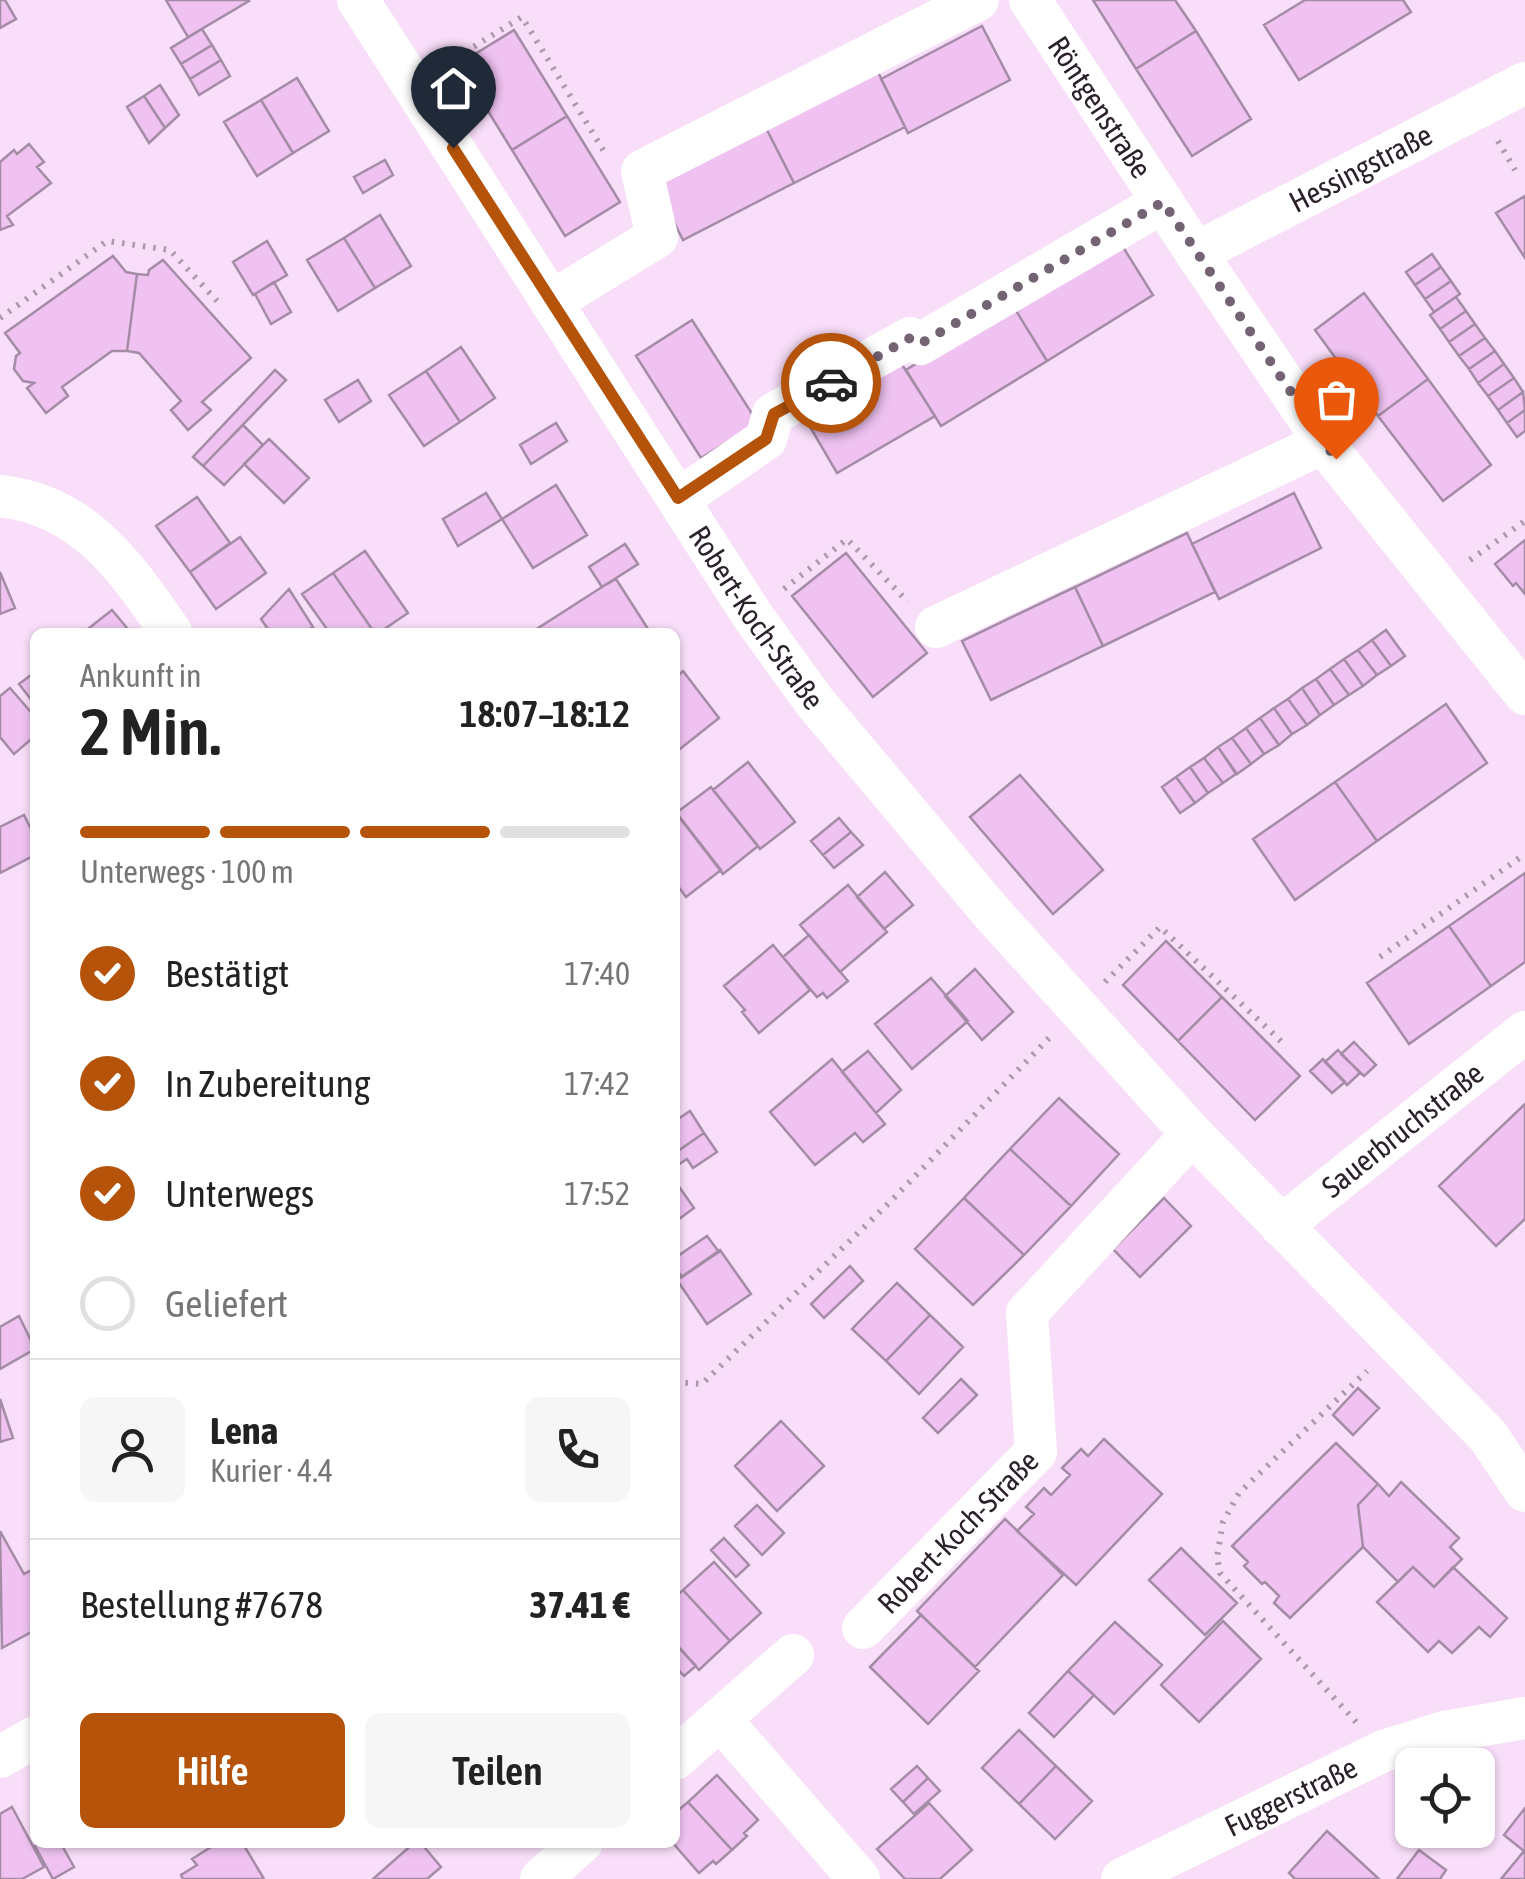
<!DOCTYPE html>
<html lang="de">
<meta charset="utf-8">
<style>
body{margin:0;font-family:"Asap Condensed",sans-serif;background:#f6f6f6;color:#222;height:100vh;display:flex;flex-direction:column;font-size:38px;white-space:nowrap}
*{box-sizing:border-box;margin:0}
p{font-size:32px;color:#767676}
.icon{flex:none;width:55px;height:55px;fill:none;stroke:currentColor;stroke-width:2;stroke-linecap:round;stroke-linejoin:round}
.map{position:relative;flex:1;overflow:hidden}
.details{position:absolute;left:30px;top:628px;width:650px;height:1220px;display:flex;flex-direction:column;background:#fff;border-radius:15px;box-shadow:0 2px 8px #0004}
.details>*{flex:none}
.fabs{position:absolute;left:1395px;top:1748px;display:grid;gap:20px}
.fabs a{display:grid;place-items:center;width:100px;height:100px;border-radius:15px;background:#fff;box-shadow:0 2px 8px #0004;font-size:50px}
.pin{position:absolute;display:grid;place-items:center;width:85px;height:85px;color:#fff;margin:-102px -42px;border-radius:50% 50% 50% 0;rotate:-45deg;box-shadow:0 0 10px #0007}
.pin .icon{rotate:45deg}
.courier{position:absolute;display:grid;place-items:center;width:100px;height:100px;margin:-50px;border:8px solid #b45309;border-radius:50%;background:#fff;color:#222;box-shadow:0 2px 12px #0007}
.overview em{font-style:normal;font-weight:600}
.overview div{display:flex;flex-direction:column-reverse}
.overview{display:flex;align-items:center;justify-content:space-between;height:170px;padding:0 50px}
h1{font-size:65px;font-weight:600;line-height:75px}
.bar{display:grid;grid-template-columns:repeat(4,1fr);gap:15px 10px;align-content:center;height:120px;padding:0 50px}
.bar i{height:12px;border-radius:8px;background:#e0e0e0}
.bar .on{background:#b45309}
.bar p{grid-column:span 4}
.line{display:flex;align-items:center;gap:25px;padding:0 50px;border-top:2px solid #e0e0e0}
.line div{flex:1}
.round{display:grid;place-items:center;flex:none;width:105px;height:105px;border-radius:15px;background:#f6f6f6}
ol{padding:0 50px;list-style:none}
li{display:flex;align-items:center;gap:30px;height:110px}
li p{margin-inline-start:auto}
li .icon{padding:10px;border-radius:50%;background:#b45309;color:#fff;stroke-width:4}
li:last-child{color:#767676}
li i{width:55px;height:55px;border:5px solid #e0e0e0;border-radius:50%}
.button{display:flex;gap:20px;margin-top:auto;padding:20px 50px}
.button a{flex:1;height:115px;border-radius:15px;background:#b45309;color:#fff;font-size:40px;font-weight:600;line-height:115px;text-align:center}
.button a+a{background:#f6f6f6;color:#222}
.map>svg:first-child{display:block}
</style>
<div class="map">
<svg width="1525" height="1879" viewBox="0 0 1525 1879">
<rect width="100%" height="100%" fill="#f9defa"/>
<path fill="#efc2f1" stroke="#a58ca6" stroke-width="2.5" d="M 0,0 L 5,0 L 16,19 L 0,28 Z
M 166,0 L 248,0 L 249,1 L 188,37 Z
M 1093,0 L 1175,0 L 1196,31 L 1136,69 Z
M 1305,0 L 1403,0 L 1411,12 L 1299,80 L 1264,25 Z
M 982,26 L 1010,80 L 908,133 L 881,79 Z
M 202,29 L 212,45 L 181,64 L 171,48 Z
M 514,30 L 567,116 L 512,150 L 459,64 Z
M 1196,31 L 1251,119 L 1192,156 L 1136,69 Z
M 212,45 L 221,60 L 190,79 L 181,64 Z
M 221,60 L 230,76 L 199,95 L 190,79 Z
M 876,68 L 905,127 L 794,183 L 764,124 Z
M 297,78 L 329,131 L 293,153 L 261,100 Z
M 160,85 L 179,115 L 165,128 L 144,96 Z
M 144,96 L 165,128 L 149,143 L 127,107 Z
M 261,100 L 293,153 L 257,176 L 224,122 Z
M 567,116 L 620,202 L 565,236 L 512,150 Z
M 764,124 L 794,183 L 683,240 L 653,181 Z
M 29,144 L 44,162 L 37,167 L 51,183 L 7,216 L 13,225 L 0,230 L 0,162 L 14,150 L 17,154 Z
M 385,160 L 393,175 L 363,193 L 354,177 Z
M 1525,196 L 1525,258 L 1496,213 Z
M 380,215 L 411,266 L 375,288 L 344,238 Z
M 344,238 L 375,288 L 338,311 L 307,260 Z
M 1118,239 L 1153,295 L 1047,361 L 1012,304 Z
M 267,241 L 287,275 L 253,295 L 233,262 Z
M 1432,254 L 1441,267 L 1415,285 L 1406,272 Z
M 113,256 L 126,272 L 137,274 L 127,351 L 112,351 L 62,387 L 68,396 L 46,413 L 27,388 L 34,383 L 23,381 L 14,369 L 16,356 L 20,353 L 5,333 Z
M 163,260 L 251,358 L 202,402 L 211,410 L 188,430 L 171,410 L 181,401 L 139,353 L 127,351 L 137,274 L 148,275 L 149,270 Z
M 1441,267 L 1451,281 L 1425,299 L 1415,285 Z
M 1451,281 L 1460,294 L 1434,312 L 1425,299 Z
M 274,282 L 291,312 L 271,324 L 255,294 Z
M 1364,293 L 1428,379 L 1378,416 L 1315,330 Z
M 1456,297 L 1466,311 L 1440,329 L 1430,315 Z
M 1012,304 L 1047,361 L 941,426 L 906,370 Z
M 1466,311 L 1475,324 L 1449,342 L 1440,329 Z
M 692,320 L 758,423 L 701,458 L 636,356 Z
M 1475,324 L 1485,338 L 1459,356 L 1449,342 Z
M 1485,338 L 1495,351 L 1469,369 L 1459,356 Z
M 461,347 L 495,398 L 460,422 L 426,371 Z
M 1495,351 L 1504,364 L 1478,383 L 1469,369 Z
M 901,363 L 935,416 L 837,473 L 806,420 Z
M 1504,364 L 1514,378 L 1488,396 L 1478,383 Z
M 275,370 L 286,380 L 203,466 L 193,457 Z
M 426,371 L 460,422 L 424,446 L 389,395 Z
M 1514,378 L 1523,392 L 1498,410 L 1488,396 Z
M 1428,379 L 1491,465 L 1443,501 L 1378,416 Z
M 358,380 L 371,401 L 339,422 L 325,400 Z
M 1523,392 L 1525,410 L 1507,423 L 1498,410 Z
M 1525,410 L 1525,431 L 1517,437 L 1507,423 Z
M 556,423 L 567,441 L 531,464 L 520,445 Z
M 243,425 L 263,445 L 224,485 L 203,466 Z
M 269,439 L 309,478 L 284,503 L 244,464 Z
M 556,485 L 587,535 L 533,568 L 502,519 Z
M 486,493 L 502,519 L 458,546 L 443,519 Z
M 1294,493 L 1321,548 L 1219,599 L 1192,544 Z
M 197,497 L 230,543 L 190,572 L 156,526 Z
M 1187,533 L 1215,592 L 1103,646 L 1075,587 Z
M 240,537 L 266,573 L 216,609 L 190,572 Z
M 1525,540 L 1525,594 L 1516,583 L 1513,586 L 1495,564 Z
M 625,544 L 638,564 L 602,587 L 589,567 Z
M 365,551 L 408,613 L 380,632 L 374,632 L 333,573 Z
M 846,553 L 927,653 L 873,697 L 792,596 Z
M 0,572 L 15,608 L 0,614 Z
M 333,573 L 374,632 L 329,632 L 302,594 Z
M 616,579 L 650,632 L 532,632 L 602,587 Z
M 1075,587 L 1103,646 L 991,700 L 962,641 Z
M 289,589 L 313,627 L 305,632 L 270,632 L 261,619 Z
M 112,610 L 127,628 L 122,632 L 84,632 Z
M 1386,630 L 1405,656 L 1391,666 L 1372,640 Z
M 1372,640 L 1391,666 L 1377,675 L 1358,650 Z
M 1358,650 L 1377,675 L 1363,686 L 1344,659 Z
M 1344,659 L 1363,686 L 1349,695 L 1330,669 Z
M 1330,669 L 1349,695 L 1334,705 L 1316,679 Z
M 683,671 L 719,718 L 675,753 L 675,678 Z
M 35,672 L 35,701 L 33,702 L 19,684 Z
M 1316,679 L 1334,705 L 1320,715 L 1302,688 Z
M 10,688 L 35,717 L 35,736 L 14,754 L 0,737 L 0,696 Z
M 1302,688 L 1320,715 L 1307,725 L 1288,699 Z
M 1288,699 L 1307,725 L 1292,734 L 1274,708 Z
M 1446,704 L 1487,763 L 1377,841 L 1335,782 Z
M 1274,708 L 1292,734 L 1279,745 L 1260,718 Z
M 1260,718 L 1279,745 L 1264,754 L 1246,728 Z
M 1246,728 L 1264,754 L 1251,764 L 1232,738 Z
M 1232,738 L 1251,764 L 1237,774 L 1218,747 Z
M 1218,747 L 1236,774 L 1223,783 L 1204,758 Z
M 1204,758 L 1223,783 L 1208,793 L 1190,767 Z
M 748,762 L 795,822 L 760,849 L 713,790 Z
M 1190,767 L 1208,793 L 1195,803 L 1176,777 Z
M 1020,775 L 1103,870 L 1053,914 L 970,817 Z
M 1176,777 L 1195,803 L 1180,813 L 1162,787 Z
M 1335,782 L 1377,841 L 1295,900 L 1253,839 Z
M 711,787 L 758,846 L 723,874 L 676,813 Z
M 675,811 L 721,870 L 686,897 L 675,882 Z
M 24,815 L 35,837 L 35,855 L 0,873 L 0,827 Z
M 839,818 L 851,832 L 823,855 L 811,841 Z
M 851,832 L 863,845 L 834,868 L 823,855 Z
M 885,872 L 913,905 L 884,929 L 857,897 Z
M 1525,873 L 1525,962 L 1491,986 L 1449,926 Z
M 848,885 L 887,932 L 840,972 L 800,925 Z
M 1449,926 L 1491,986 L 1409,1044 L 1367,983 Z
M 809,935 L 848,981 L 827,998 L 823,993 L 817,997 L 783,957 Z
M 1166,941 L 1222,997 L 1178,1041 L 1123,985 Z
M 773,945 L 810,990 L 759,1033 L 742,1012 L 745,1010 L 724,986 Z
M 975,969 L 1013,1012 L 982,1040 L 945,996 Z
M 931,978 L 968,1021 L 912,1069 L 875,1024 Z
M 1222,997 L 1300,1076 L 1255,1120 L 1178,1041 Z
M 1354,1042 L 1376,1065 L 1364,1076 L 1341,1054 Z
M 1338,1050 L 1360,1073 L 1347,1085 L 1325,1062 Z
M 868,1051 L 901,1090 L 876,1113 L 842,1072 Z
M 832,1059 L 885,1124 L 863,1142 L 855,1133 L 815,1165 L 770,1112 Z
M 1323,1059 L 1345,1082 L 1332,1093 L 1310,1071 Z
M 1059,1098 L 1119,1154 L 1071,1206 L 1010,1149 Z
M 1525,1104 L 1525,1219 L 1496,1246 L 1439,1186 Z
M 690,1111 L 704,1133 L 675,1153 L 675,1121 Z
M 704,1133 L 717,1152 L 693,1168 L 687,1159 L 678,1165 L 675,1160 L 675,1153 Z
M 1010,1149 L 1071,1206 L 1024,1255 L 964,1198 Z
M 675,1181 L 694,1208 L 675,1222 Z
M 964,1198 L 1024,1255 L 973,1305 L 915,1249 Z
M 1164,1198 L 1191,1226 L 1140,1277 L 1113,1249 Z
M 707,1236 L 719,1252 L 682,1277 L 675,1267 L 675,1258 Z
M 720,1250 L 751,1294 L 707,1324 L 677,1280 Z
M 850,1266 L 863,1281 L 824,1318 L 811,1304 Z
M 897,1283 L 930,1315 L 886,1361 L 852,1329 Z
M 930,1315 L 963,1347 L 919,1394 L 886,1361 Z
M 19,1316 L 35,1349 L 0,1369 L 0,1327 Z
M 961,1379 L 977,1395 L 938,1433 L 923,1418 Z
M 1358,1388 L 1379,1408 L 1353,1435 L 1333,1415 Z
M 0,1399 L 13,1438 L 0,1442 Z
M 781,1421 L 824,1466 L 777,1511 L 735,1466 Z
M 1104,1439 L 1162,1494 L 1076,1585 L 1017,1531 L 1034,1514 L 1026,1507 L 1044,1488 L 1051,1495 L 1070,1475 L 1062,1468 L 1081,1449 L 1088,1456 Z
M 1336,1443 L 1378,1484 L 1358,1505 L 1363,1547 L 1290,1618 L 1274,1603 L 1279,1596 L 1265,1582 L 1262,1584 L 1244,1566 L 1248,1562 L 1232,1546 Z
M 1401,1482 L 1459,1538 L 1450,1547 L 1462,1559 L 1434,1587 L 1413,1567 L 1398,1582 L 1363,1547 L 1358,1505 L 1378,1484 L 1389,1496 Z
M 757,1505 L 784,1533 L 762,1555 L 735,1526 Z
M 1005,1519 L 1063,1575 L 975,1667 L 917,1611 Z
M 0,1531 L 24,1574 L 35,1568 L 35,1630 L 2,1648 Z
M 724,1538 L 749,1565 L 736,1577 L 711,1550 Z
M 1181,1548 L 1237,1603 L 1205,1635 L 1149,1580 Z
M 714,1562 L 761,1613 L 730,1641 L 683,1590 Z
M 1413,1567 L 1434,1587 L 1453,1567 L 1507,1618 L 1490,1637 L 1479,1627 L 1452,1653 L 1439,1641 L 1428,1652 L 1377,1602 Z
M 683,1590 L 730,1641 L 699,1670 L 675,1643 L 675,1597 Z
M 921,1615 L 979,1671 L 928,1724 L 870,1667 Z
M 1223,1621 L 1261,1659 L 1199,1722 L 1161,1685 Z
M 1115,1622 L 1162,1665 L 1114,1714 L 1068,1671 Z
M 675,1643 L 696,1666 L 684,1676 L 675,1666 Z
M 1068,1671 L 1094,1695 L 1054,1737 L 1029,1713 Z
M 1019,1730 L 1056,1766 L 1019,1804 L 982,1768 Z
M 917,1766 L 928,1778 L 903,1802 L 891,1789 Z
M 1056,1766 L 1092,1801 L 1055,1839 L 1019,1804 Z
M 717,1775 L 758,1820 L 744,1833 L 747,1836 L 732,1850 L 688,1802 Z
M 928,1778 L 940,1791 L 914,1814 L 903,1802 Z
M 688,1802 L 732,1850 L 716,1864 L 713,1861 L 699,1873 L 672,1842 L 675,1842 L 675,1813 Z
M 929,1803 L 972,1850 L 940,1879 L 905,1879 L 877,1849 Z
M 12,1807 L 44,1867 L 22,1879 L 0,1879 L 0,1814 Z
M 1525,1808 L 1525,1879 L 1501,1879 L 1524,1851 L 1504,1835 Z
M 1327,1831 L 1379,1879 L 1295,1879 L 1289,1873 Z
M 42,1842 L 60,1842 L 74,1867 L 53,1879 L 35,1846 Z
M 219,1842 L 242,1842 L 264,1879 L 183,1879 L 181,1875 L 197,1865 L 192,1859 Z
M 415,1842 L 420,1842 L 441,1867 L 427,1879 L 373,1879 Z
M 1419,1850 L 1446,1870 L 1440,1879 L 1397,1879 Z"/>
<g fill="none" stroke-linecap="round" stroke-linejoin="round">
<path stroke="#ac98ad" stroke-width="6" stroke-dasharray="2.5 8" stroke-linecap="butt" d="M 447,63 L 522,17 L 605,153
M 1498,141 L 1515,170
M 0,318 L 107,241 L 170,250 L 217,301
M 1470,560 L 1525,521
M 784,589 L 847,539 L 908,602
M 1380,957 L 1525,854
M 1105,982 L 1160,927 L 1284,1044
M 675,1382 L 702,1384 L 891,1201 L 1050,1037
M 1356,1722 L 1220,1573 L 1217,1557 L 1223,1522 L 1239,1493 L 1367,1371"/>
<g stroke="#fff" stroke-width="42">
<path id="s1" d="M 358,0 L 752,615 L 814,701 L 992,913 L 1078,1008 L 1192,1134 L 1488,1436 L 1525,1491"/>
<path id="s2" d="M 1030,0 L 1196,253 L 1336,459 L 1525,694"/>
<path id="s3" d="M 1196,253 L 1525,83"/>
<path d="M 551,302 L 657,237 L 642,171 L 978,0"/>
<path d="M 0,496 C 85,505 126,568 171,632"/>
<path d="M 679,499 L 766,439 L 773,414 L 910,338 L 920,344 L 1163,202"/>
<path d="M 936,627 L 1325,442"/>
<path id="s4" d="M 1281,1226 L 1525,1032"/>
<path id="s5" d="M 863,1628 L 1036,1452 L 1027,1313 L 1192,1134"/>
<path d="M 720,1719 L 793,1655"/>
<path d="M 0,1757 L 35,1737"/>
<path d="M 675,1759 L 720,1719 L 859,1879"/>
<path d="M 541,1879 L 582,1842"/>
<path id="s6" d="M 1122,1879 L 1383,1751 L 1444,1732 L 1525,1718"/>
</g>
</g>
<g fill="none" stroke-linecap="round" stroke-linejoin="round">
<path stroke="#736373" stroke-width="10" stroke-dasharray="0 18" d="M 831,383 L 910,338 L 920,344 L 1163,202 L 1336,459"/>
<path stroke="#b45309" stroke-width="12" d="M 453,148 L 678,498 L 766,439 L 774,414 L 831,383"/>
</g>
<g text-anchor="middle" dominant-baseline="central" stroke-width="10" stroke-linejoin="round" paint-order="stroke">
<g font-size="30" fill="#2b212b" stroke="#f9defa">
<text stroke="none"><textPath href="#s2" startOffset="128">Röntgenstraße</textPath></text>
<text stroke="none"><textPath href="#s3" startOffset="185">Hessingstraße</textPath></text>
<text stroke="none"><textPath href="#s1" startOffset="735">Robert-Koch-Straße</textPath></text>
<text stroke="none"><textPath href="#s4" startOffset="155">Sauerbruchstraße</textPath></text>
<text stroke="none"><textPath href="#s5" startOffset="135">Robert-Koch-Straße</textPath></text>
<text stroke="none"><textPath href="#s6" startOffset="188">Fuggerstraße</textPath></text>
</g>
</g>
</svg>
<div class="fabs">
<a><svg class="icon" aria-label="locate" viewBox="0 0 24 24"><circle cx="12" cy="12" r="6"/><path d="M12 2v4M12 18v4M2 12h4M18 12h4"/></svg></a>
</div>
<div class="pin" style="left:1336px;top:459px;background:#ea580c"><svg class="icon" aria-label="bag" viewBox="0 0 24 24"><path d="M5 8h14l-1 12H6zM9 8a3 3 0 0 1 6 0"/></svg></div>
<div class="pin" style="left:453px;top:148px;background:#1f2937"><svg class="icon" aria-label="home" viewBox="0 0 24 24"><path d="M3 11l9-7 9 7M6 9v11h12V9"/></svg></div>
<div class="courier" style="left:831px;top:383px"><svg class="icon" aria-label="car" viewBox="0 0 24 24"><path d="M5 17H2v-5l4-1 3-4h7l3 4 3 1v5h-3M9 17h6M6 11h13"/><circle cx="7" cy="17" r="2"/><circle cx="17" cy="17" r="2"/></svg></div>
<section class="details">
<div class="overview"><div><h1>2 Min.</h1><p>Ankunft in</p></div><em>18:07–18:12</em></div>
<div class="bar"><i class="on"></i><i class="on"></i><i class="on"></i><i></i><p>Unterwegs · 100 m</p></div>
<ol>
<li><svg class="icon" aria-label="check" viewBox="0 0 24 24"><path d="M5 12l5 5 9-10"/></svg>Bestätigt<p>17:40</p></li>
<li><svg class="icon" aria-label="check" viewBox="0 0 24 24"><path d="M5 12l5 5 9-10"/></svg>In Zubereitung<p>17:42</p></li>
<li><svg class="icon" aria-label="check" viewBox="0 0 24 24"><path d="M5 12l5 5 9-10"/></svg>Unterwegs<p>17:52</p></li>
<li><i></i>Geliefert</li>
</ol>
<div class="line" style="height:180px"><a class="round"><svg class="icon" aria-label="person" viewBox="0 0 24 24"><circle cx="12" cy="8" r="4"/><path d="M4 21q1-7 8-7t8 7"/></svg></a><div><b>Lena</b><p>Kurier · 4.4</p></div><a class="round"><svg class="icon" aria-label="phone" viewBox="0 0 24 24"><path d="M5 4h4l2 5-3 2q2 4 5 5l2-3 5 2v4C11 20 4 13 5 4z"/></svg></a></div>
<div class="line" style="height:130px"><div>Bestellung #7678</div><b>37.41 €</b></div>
<div class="button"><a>Hilfe</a><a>Teilen</a></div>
</section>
</div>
